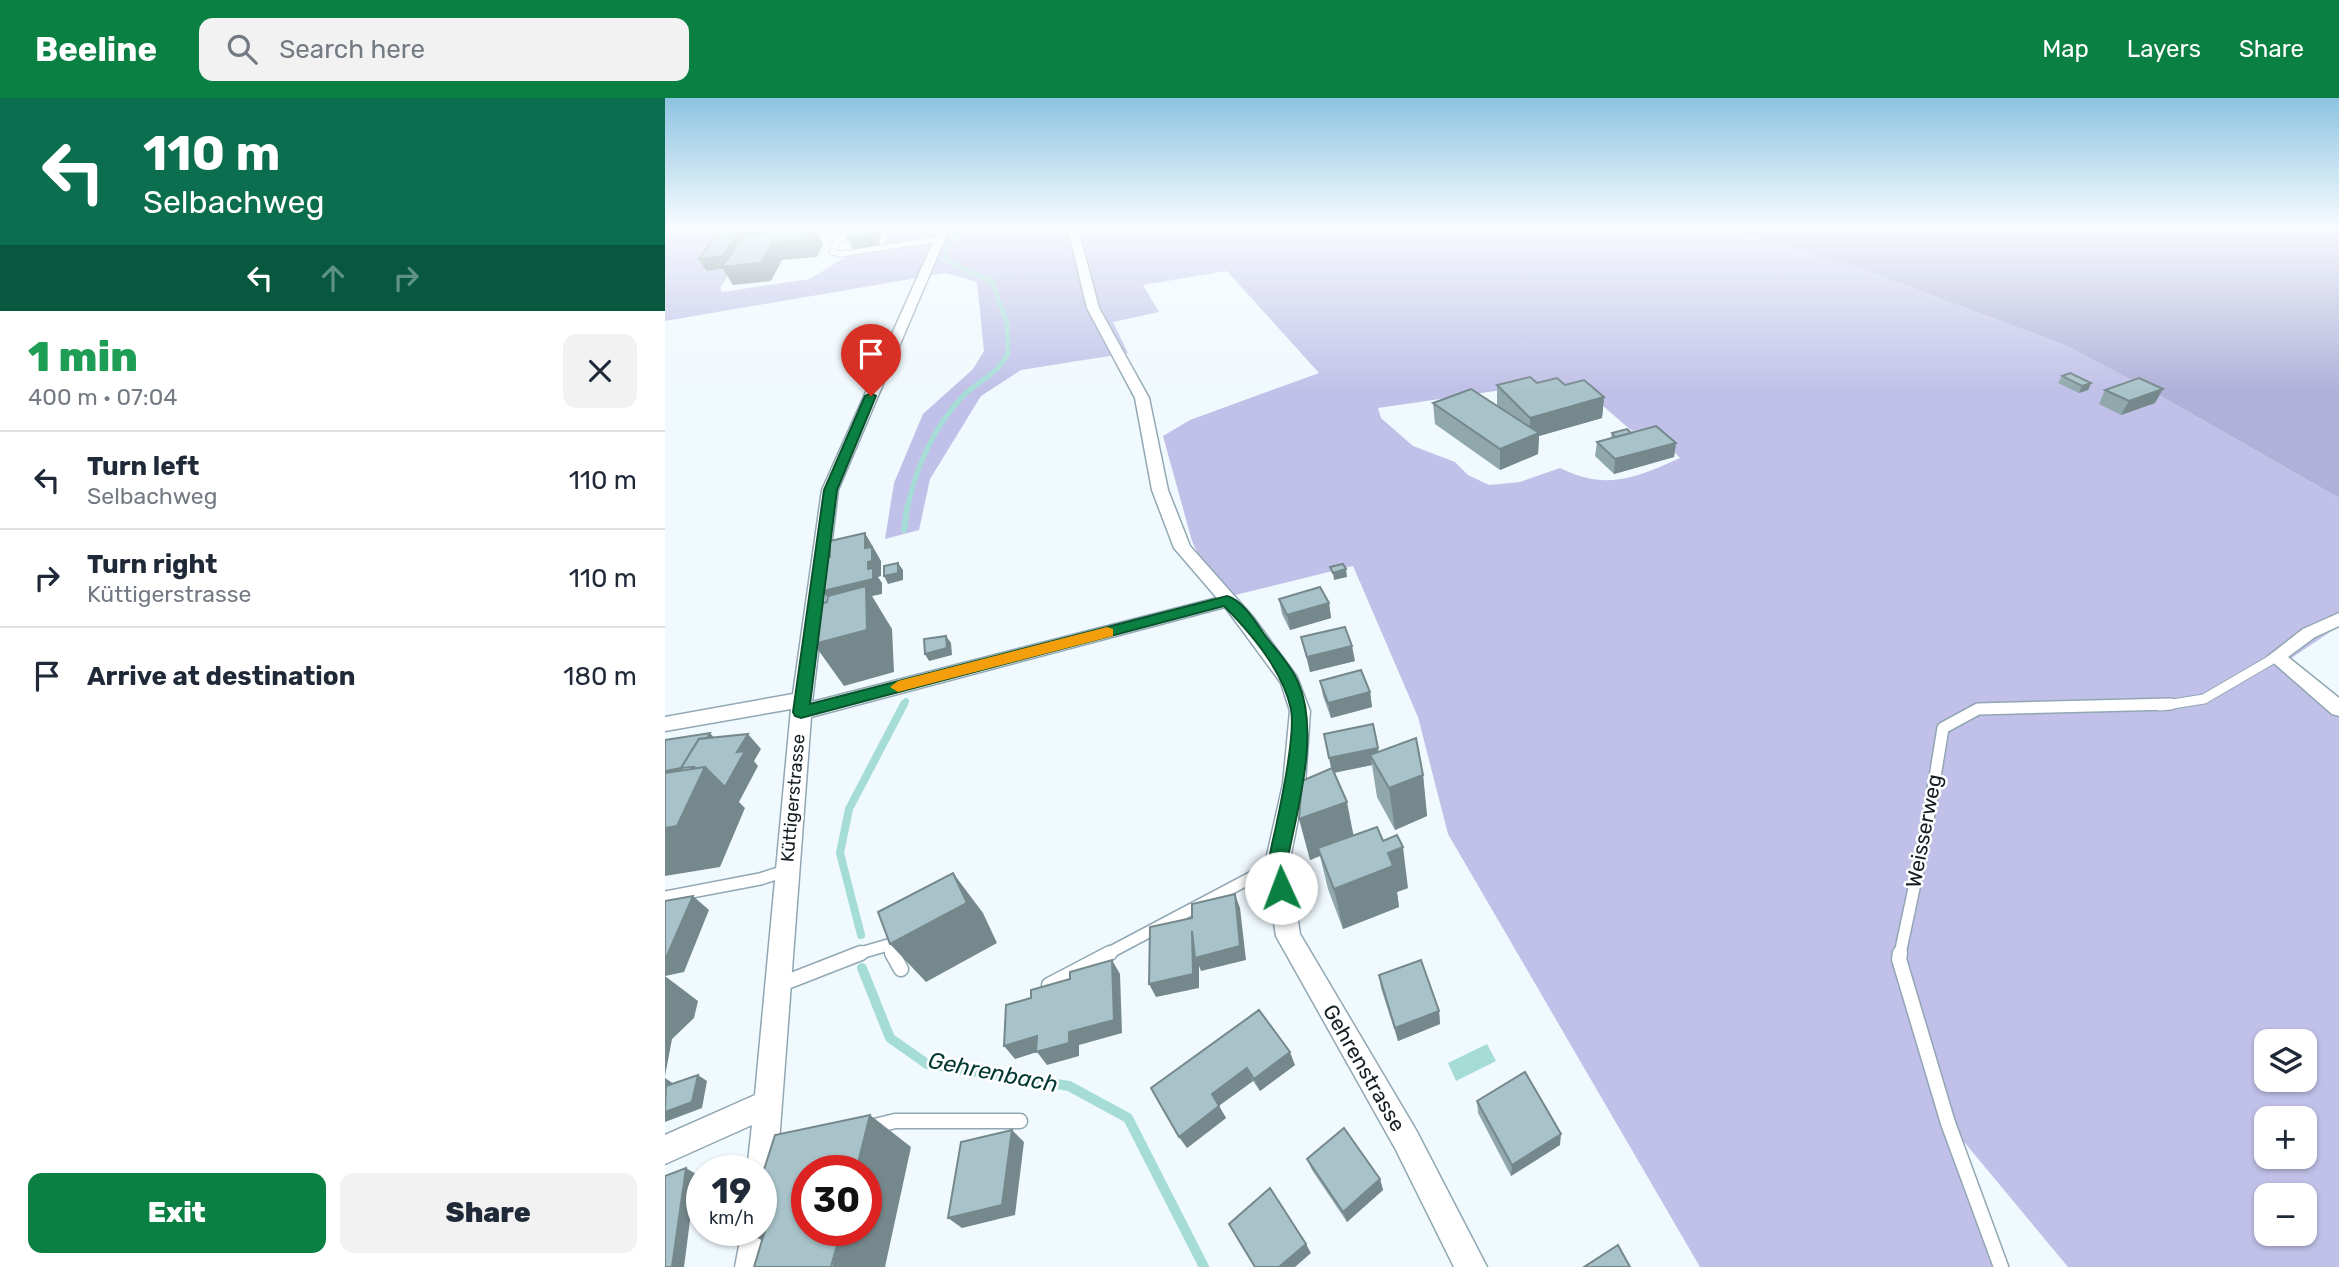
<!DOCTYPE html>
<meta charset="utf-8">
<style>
:root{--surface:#fff;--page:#f2f2f3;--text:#1f2937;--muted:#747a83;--line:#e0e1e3;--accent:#0b8043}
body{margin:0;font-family:Rubik,sans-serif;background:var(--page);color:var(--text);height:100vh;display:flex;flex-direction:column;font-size:26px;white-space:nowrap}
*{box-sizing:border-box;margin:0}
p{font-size:23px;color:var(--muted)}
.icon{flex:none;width:38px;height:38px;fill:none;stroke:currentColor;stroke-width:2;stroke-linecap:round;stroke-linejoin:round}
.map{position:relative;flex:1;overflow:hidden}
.side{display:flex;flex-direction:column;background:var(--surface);width:665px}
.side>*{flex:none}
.guide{background:#0b6e4f;color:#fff;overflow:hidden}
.controls{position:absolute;left:1589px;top:931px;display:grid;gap:14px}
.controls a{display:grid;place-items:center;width:63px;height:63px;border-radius:14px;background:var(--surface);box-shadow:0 2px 5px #0004;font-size:35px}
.speed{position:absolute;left:21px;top:1057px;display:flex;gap:14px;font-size:35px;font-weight:700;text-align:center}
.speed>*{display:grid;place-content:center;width:91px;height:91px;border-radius:50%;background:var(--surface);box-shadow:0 2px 5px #0004;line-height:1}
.speed small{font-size:18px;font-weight:400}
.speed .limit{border:10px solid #d22;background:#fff;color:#111}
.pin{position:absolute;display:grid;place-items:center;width:60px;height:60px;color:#fff;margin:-72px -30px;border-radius:50% 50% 50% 0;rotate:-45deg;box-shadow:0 0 7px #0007}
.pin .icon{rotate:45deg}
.me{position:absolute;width:77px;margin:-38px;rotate:358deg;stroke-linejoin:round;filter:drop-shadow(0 0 5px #0008)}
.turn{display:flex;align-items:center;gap:24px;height:147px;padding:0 28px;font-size:32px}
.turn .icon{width:91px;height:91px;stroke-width:2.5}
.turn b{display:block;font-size:49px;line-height:60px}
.lanes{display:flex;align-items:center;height:66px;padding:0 28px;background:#0003;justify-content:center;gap:35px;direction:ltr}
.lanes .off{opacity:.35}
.round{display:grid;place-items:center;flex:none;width:74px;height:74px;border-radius:14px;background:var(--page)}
.overview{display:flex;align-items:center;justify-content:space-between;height:119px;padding:0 28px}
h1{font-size:42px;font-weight:800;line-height:52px;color:#1e9e55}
.action{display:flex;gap:14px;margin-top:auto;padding:14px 28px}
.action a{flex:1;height:80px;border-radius:14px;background:var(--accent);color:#fff;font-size:28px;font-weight:800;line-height:80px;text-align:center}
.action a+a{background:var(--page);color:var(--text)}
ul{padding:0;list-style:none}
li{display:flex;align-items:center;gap:21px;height:98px;padding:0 28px;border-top:2px solid var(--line)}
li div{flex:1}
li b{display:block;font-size:26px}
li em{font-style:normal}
header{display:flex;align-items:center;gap:42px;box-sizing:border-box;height:98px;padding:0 35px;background:var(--accent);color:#fff}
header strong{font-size:33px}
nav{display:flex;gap:38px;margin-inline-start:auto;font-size:24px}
.search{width:490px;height:63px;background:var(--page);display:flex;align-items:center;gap:18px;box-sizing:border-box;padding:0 24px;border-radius:14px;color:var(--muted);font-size:26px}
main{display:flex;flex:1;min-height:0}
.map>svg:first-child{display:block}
</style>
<header>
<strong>Beeline</strong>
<div class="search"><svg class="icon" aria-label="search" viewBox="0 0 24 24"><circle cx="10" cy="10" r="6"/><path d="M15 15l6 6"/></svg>Search here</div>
<nav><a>Map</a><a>Layers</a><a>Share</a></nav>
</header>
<main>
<section class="side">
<div class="guide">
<div class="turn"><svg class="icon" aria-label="left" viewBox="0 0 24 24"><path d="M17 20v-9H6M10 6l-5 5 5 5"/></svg><div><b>110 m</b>Selbachweg</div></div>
<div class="lanes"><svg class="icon" aria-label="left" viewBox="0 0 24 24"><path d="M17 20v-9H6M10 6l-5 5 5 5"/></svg><svg class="icon off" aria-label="ahead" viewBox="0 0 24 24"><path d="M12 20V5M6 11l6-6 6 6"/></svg><svg class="icon off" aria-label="right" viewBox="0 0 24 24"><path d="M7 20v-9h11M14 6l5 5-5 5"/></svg></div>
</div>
<div class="overview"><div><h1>1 min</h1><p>400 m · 07:04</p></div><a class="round"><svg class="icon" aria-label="close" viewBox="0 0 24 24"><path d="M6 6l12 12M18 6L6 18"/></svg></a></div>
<ul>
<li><svg class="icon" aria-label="left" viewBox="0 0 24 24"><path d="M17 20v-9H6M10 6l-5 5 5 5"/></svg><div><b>Turn left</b><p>Selbachweg</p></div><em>110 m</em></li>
<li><svg class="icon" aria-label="right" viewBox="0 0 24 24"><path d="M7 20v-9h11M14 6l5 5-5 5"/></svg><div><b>Turn right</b><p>Küttigerstrasse</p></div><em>110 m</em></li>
<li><svg class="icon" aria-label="arrive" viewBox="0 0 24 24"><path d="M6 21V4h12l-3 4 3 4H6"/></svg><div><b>Arrive at destination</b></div><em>180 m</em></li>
</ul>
<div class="action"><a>Exit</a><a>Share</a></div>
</section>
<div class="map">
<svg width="1674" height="1169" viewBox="0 0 1674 1169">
<rect width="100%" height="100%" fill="#f0f9fe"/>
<path fill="#c0c0e8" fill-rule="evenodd" d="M52 131H138L62 139 38 173 67 171 55 190 57 194 145 181 182 158 263 146 265 142 218 149 225 134H208L212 131H402L404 137 417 135 416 131H1067L1199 172 1400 247 1485 292 1674 400V528L1625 561 1674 604V1169H1403L1285 1027 1336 1169H1035L783 736 753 619 688 468 554 501 527 443 498 338 525 322 654 275 562 173 478 187 494 214 448 224 463 255 356 272 316 298 265 381 254 432 220 441 229 385 258 316 308 271 319 253 312 184 281 175 0 223V136ZM837 292 923 295 967 333 987 329 1015 360C971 380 941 393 895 370L855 384 824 387 803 377 790 364 748 348 716 320 713 310ZM1601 943H1640V982H1601ZM1601 1020H1640V1059H1601ZM1601 1097H1640V1136H1601Z"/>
<path fill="#b0b0d9" d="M1067 131H1674V400L1485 292 1400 247 1199 172Z"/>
<path fill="#a5ddd6" d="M822 946 831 963 791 983 783 965Z"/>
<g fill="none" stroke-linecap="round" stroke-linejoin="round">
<path stroke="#a5ddd6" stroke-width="4.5" d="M299 131 283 148 280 162 327 184 342 225 343 255"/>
<path stroke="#a5ddd6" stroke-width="5" d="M242 411C251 370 268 330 297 299 312 283 336 275 343 254"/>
<g stroke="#a5ddd6" stroke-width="6">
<path d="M239 432 242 409"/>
<path d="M238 608 241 603"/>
</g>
<path stroke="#a5ddd6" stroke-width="8" d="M196 837 175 755 184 711 239 606"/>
<path stroke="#a5ddd6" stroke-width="10" d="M197 870 225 940 262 966 404 988 463 1020 539 1169"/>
<g stroke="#91a7b4" stroke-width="7">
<path id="lane-far3" d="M204 131 172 142 167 154 176 156 274 141"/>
</g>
<g stroke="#91a7b4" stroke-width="11">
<path id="lane-far2" d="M1495 608 1539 601 1611 559"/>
</g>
<g stroke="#91a7b4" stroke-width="14">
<g id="lane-far1">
<path d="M0 799 95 781 120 773"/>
<path d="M192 856 223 847 228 856"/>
<path d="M442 856 612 766"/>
<path d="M1235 856 1261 734 1278 630 1313 611 1506 606"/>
</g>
</g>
<g stroke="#91a7b4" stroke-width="17">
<g id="lane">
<path d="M227 855 236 871"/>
<path d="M1235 855 1234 861 1283 1025 1336 1169"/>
<path d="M114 887 196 855"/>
<path d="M384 887 445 855"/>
<path d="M206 1029 230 1023H355"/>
</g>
</g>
<g stroke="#91a7b4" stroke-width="3">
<g id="street">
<path d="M274 131H284L173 392 147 604 552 500 509 450 487 392 470 300 422 210 403 131H413L434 210 484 300 503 392 525 448 588 519 632 579 645 613 640 686 624 766 635 836 751 1032 822 1169H789L731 1052 611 838 600 766 618 686 625 613 616 585 560 509 146 619 111 1085 106 1095 96 1100V1073H82L87 1027 0 1066V1037L90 997 126 611 0 633V619L128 596 157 392Z"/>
<path d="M1674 515V528L1650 539 1623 559 1674 600V618L1667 616 1602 559 1638 531Z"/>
<path d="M96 1118 103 1121 107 1132 102 1169H70L77 1132H96Z"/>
</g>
</g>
<use href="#lane-far3" stroke="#fff" stroke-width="5"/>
<use href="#lane-far2" stroke="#fff" stroke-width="9"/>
<use href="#lane-far1" stroke="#fff" stroke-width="11"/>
<use href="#lane" stroke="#fff" stroke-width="14"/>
<use href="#street" fill="#fff" fill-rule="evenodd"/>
</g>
<g fill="#90a7ac">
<path d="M1397 278 1426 285 1423 292 1414 295 1393 285Z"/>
<path d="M872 285 900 287 939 299 937 320 874 338 873 356 835 372 770 326 768 305 834 309 832 307V287Z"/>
<path d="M1440 292 1490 305 1456 317 1434 306Z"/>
<path d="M947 335H966L1011 345 1009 359 949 376 930 358 932 344 946 340Z"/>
<path d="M614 501 664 505 666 520 625 532 617 516Z"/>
<path d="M636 539 690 563 645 574Z"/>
<path d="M655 583 705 594 707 609 666 620 658 598Z"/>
<path d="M714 654 758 677 762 718 730 732 712 699 707 667 669 675 689 738 718 743 743 790 732 794 734 809 678 831 663 791 655 758 645 762 666 670Z"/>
<path d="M714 877 774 913 775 926 733 943 716 890Z"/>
<path d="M594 912 630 967 595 993 588 983 554 1008 561 1020 522 1050Z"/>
<path d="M812 1003 895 1047 846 1078 813 1015Z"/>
<path d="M642 1061 715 1081 718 1092 682 1124 647 1072Z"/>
</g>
<g fill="#75888c">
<path d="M76 131H82L86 138 107 145 151 131 158 146 152 159 117 162 106 183 68 187 58 171 41 173 34 161Z"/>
<path d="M156 131H174L173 133 158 135Z"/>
<path d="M210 131H213L216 138 214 148 188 151 182 140Z"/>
<path d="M1426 285 1423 292 1414 295 1417 288Z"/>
<path d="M1498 291 1490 305 1456 317 1464 303Z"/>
<path d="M939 299 937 320 874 338 873 356 835 372V351L865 339V320Z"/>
<path d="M1011 345 1009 359 949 376 950 361Z"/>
<path d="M200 435 216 463V478L213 479 217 485V496L207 498 227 531 229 574 179 588 149 546 168 508 158 493 203 471 200 450Z"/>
<path d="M233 465 238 472V482L223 486 219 478Z"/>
<path d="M681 471 682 479 669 482 668 475Z"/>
<path d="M664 505 666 520 625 532 622 517Z"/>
<path d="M281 538 286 545 287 557 264 563 260 556Z"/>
<path d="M687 548 690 563 645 574 642 559Z"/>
<path d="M705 594 707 609 666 620 663 605Z"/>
<path d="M45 635 52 643 29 669 16 670 23 678 0 681V673Z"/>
<path d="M83 636 96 651 89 663 93 668 74 704 80 710 55 769 0 778V730L40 669 72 654Z"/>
<path d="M713 650 715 665 705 657 707 667 667 675 664 660Z"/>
<path d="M758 677 762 718 730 732 724 690Z"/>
<path d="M682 704 690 745 653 750 655 758 645 762 634 721Z"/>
<path d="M738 749 743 790 732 794 734 809 678 831 669 791 723 755Z"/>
<path d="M288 775 318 815 332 845 261 884 225 846Z"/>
<path d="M570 796 575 810 581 862 536 873 534 868V890L491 899 484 886 527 833Z"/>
<path d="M28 798 44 812 19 874 0 878V860Z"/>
<path d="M447 862 455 876 457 935 414 947V958L382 967 372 954 350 961 339 948 372 938 404 934Z"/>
<path d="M0 878 33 903 29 920 7 941 0 978Z"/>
<path d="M774 913 775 926 733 943 730 930Z"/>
<path d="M625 954 630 967 595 993 589 981Z"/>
<path d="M582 970 588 983 553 1008 547 996Z"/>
<path d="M33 977 42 983 37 1010 0 1024V1014Z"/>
<path d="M0 980 12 988 0 1009Z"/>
<path d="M554 1008 561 1020 522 1050 514 1039Z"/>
<path d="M205 1017 246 1049 220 1169H167L176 1132H201V1073H191Z"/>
<path d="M347 1032 359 1044 350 1117 297 1130 283 1120Z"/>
<path d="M896 1036 895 1047 846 1078 847 1067Z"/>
<path d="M21 1070 31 1076 19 1169H7Z"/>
<path d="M715 1081 718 1092 682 1124 678 1114Z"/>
<path d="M101 1129 133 1160 80 1134 96 1132V1130Z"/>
<path d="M641 1146 646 1155 630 1169H614Z"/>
</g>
<g fill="#a7c2c8" stroke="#75888c" stroke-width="2">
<path d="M55 131H76L58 158 34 161Z"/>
<path d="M125 131H148L143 141 107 145 96 165 57 169 80 136Z"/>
<path d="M185 131H210L208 137 182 140Z"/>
<path d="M1405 275 1426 285 1417 288 1397 278Z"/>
<path d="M865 279 872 285 892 280 900 287 919 282 939 299 865 320 832 287Z"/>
<path d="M1474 280 1498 291 1464 303 1440 292Z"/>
<path d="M806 291 874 335 835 351 768 305Z"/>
<path d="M991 328 1011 345 950 361 932 344Z"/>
<path d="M962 331 966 335 950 339 947 335Z"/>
<path d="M200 435V450L207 449V463L203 464V471L208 470V481L158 493 160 460 165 459V443Z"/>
<path d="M233 465V475L219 478V468Z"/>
<path d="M678 466 681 471 668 475 665 469Z"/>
<path d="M201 488 202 532 149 546 155 506 162 504 163 498Z"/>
<path d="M655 489 664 505 622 517 614 501Z"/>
<path d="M680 529 687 548 642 559 636 539Z"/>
<path d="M281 538 282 550 260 556 259 541Z"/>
<path d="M696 572 705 594 663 605 655 583Z"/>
<path d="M708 626 713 650 664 660 659 636Z"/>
<path d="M45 635 42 640 34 641 16 670 0 673V642Z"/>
<path d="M83 636 72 654 80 653 60 689 40 669 28 671 29 669 16 670 34 641Z"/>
<path d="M751 640 758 677 724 690 705 657Z"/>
<path d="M40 669 12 728 0 730V675Z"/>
<path d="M667 670 682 704 634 721 637 683Z"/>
<path d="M712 729 718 743 732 737 738 749 723 755 728 768 669 791 653 750Z"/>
<path d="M288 775 302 805 225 846 213 814Z"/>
<path d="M570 796 575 848 530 860 527 833 528 876 484 886 485 829 527 820V806Z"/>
<path d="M28 798 1 860H0V803Z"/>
<path d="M447 862 449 922 404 934V945L371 954 372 938 339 948 341 907 366 900V892L405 881V874Z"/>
<path d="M756 862 774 913 730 930 714 877Z"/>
<path d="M594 912 625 954 589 981 582 970 547 996 554 1008 514 1039 486 990Z"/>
<path d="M860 974 896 1036 847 1067 812 1003Z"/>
<path d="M33 977 27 1004 0 1014 1 988Z"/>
<path d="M205 1017 191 1073H142V1132H176L166 1169H89L101 1129 96 1130V1081L110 1037Z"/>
<path d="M679 1030 715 1081 678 1114 642 1061Z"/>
<path d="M347 1032 337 1107 283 1120 296 1044Z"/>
<path d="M21 1070 7 1169H0V1078Z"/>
<path d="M605 1090 641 1146 614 1169H590L564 1126Z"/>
<path d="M953 1147 965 1169H919Z"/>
</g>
<linearGradient id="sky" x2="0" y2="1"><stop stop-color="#8dc4e1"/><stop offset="0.44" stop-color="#f8fcff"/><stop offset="1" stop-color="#f8fcff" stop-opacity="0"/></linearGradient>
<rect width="1674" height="295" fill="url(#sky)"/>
<path fill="#0b8043" stroke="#07532c" stroke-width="2" d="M206 295 211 298 172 392 145 606 562 498C577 502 590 523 599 536 610 551 626 567 633 584 655 634 633 708 623 759 621 772 628 785 623 796L616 799 609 796C599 776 605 754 610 733 616 705 631 637 626 611 618 573 586 535 559 508L136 620 130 618 128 614 159 392 200 298Z"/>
<path fill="#f59e0b" d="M442 529 448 531V538L233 594 225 589 233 583Z"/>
<g text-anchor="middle" stroke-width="5" stroke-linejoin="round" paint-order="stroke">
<g font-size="18" fill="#151e23" stroke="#fff">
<text transform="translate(128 700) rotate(-85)" y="6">Küttigerstrasse</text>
</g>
<g font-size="21" fill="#151e23" stroke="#fff">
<text transform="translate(1259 733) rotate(-79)" y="7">Weisserweg</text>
<text transform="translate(699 970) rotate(60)" y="7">Gehrenstrasse</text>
</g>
<g font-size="23" font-style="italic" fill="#023833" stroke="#fff">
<text transform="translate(328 974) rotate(11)" y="8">Gehrenbach</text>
</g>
</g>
</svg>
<div class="controls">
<a><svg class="icon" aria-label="layers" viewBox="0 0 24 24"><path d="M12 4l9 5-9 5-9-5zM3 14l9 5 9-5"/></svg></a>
<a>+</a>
<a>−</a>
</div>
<div class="speed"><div>19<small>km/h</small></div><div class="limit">30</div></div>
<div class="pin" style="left:206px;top:298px;background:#d93025"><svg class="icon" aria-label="arrive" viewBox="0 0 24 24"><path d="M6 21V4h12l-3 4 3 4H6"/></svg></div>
<svg class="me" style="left:616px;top:790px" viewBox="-20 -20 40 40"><circle r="19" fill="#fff"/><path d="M0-13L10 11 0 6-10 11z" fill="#0b8043"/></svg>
</div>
</main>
